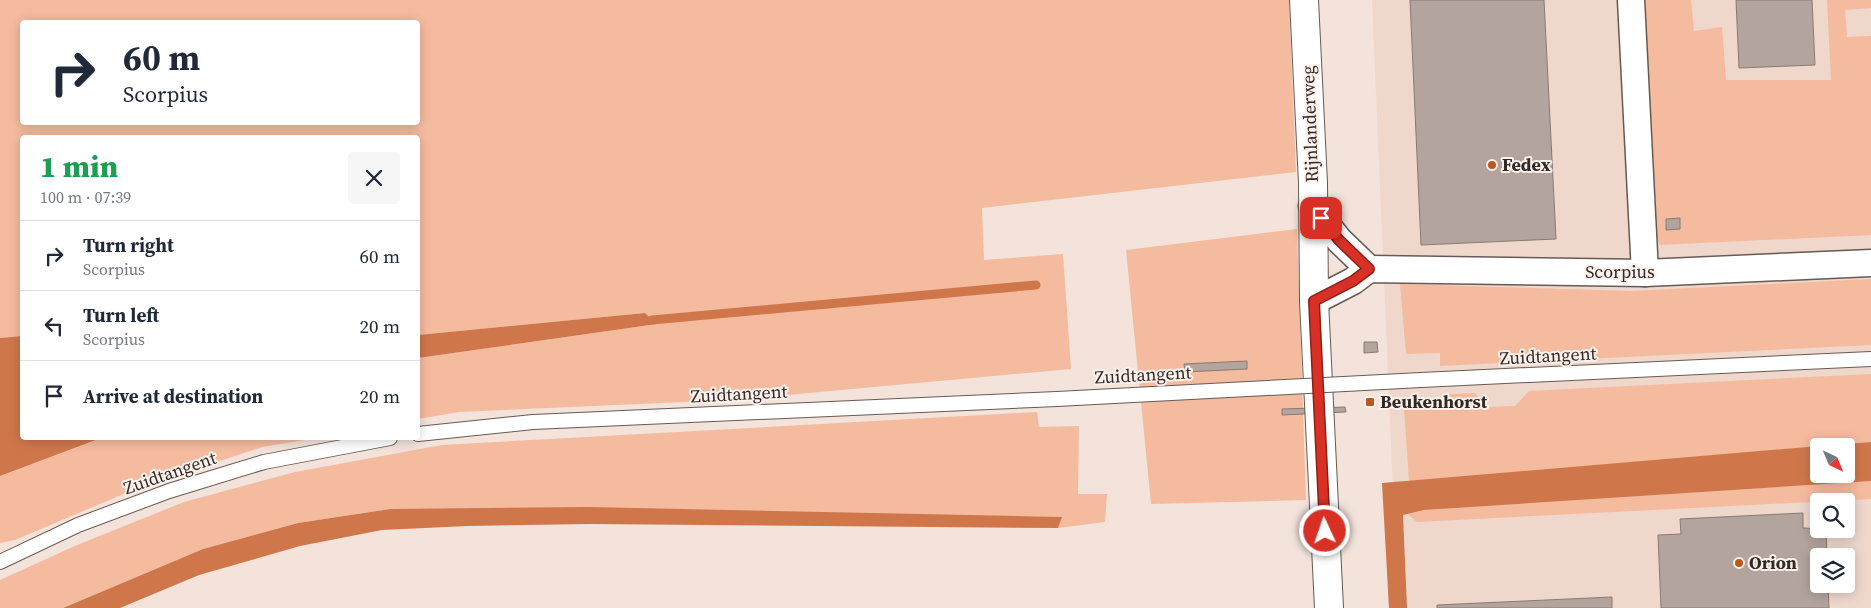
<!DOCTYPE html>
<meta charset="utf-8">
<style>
:root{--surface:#fff;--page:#f6f6f7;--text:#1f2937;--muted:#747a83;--line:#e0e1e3}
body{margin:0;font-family:"Source Serif 4",serif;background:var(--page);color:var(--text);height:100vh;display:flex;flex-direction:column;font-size:19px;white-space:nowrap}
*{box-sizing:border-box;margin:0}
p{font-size:16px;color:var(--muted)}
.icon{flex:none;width:28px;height:28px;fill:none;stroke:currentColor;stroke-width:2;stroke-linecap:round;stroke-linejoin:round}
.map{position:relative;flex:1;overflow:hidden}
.sheet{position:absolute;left:20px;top:135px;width:400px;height:305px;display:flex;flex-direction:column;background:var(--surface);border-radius:5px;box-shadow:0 2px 12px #0003}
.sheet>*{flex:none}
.banner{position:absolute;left:20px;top:20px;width:400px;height:105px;border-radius:5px;box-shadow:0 2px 12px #0003;background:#fff;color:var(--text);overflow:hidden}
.needle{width:32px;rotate:136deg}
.controls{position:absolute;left:1810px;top:438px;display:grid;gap:10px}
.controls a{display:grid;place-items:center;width:45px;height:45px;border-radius:5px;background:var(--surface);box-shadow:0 2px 12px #0003;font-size:25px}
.pin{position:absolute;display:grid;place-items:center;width:42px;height:42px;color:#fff;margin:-21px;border-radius:10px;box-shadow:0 2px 8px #0006}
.me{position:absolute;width:55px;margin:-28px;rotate:357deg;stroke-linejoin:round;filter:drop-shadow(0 0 4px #0008)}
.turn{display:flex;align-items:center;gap:18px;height:105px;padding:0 20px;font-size:22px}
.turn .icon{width:65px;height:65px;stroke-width:2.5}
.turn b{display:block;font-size:35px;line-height:42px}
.round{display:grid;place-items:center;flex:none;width:52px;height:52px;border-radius:5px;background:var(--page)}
.overview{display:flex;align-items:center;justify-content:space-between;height:85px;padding:0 20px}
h1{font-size:30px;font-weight:800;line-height:38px;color:#1e9e55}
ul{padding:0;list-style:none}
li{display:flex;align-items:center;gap:15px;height:70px;padding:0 20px;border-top:1px solid var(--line)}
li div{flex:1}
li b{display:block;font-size:19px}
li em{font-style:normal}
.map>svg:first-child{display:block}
</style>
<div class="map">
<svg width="1871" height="608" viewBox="0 0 1871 608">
<rect width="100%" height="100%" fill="#f3e3db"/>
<path fill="#efd7cc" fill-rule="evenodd" d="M1372 0H1871V608H1398ZM1819 446H1846V474H1819ZM1819 501H1846V529H1819ZM1819 556H1846V584H1819Z"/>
<g fill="#f5bb9f" fill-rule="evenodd">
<path d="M0 0H1289L1296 172 982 208 984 260 1063 254 1071 369 731 400 459 412 418 419V358L656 324 645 313 418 335V138H22V336L0 338ZM22 22H418V122H22Z"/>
<path d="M1643 0H1691L1694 31 1722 27 1726 80H1831L1827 0H1871V8L1845 10 1847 37 1871 36V235L1659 245 1658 239 1653 240Z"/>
<path d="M1297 229 1306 500 1151 504 1126 250Z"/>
<path d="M1871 279V345L1440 366V353L1406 354 1400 284 1632 291Z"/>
<path d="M1871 374V442L1409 481 1404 409 1450 407 1449 394 1475 393 1488 407 1515 406 1529 391Z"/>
<path d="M1037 412 1039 427 1079 426 1078 494H1107L1105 522 1058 528 1061 517 390 509 298 523 203 549 63 608H0V580L77 545 184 502 295 472 442 445Z"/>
<path d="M101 438H317L262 447 133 490 15 540 0 543V476Z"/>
<path d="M1871 481V499L1417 522 1408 514 1424 510Z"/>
</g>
<g fill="#cf774b">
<path d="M645 313 657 324 418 358V335Z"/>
<path d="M22 336V438H101L0 476V338Z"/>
<path d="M1871 442V481L1424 510 1403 515 1407 608H1389L1382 483 1819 446V474H1846V446H1819Z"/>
<path d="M588 507 1062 517 1058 528 590 524 467 526 382 530 300 546 199 575 120 608H63L203 549 298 523 390 509Z"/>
</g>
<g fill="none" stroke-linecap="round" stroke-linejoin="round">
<path stroke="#cf774b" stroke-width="9" d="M652 320 1036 285"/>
</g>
<g fill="#b3a49d" stroke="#887a73">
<path d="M1410 0H1544L1556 239 1421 245Z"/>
<path d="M1736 0H1812L1815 65 1739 68Z"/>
<path d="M1680 218V229L1666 230V219Z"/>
<path d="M1364 342H1377L1378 352 1364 353Z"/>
<path d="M1247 361V369L1185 372 1184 364Z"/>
<path d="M1345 407 1346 412 1282 415V409Z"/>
<path d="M1803 513V528L1826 529 1827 556H1819V584H1828L1829 608H1661L1658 535 1681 534 1680 519Z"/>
<path d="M1612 597V608H1437V605Z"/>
</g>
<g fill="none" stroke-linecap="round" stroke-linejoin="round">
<g stroke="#675a53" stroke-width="16">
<g id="service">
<path d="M1421 380 1871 359"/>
<path d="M418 434 533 422 1057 399"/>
<path d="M0 562 78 525 169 491 264 462 390 438"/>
</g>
</g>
<g stroke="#675a53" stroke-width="29">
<g id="minor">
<path d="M1631 0 1645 273"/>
<path d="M1312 206 1339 240 1369 269"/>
<path d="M1314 301 1353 281 1369 269 1645 273 1871 263"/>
</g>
</g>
<g stroke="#675a53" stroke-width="30">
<path id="tertiary" d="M1304 0 1313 183 1314 301 1329 608"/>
</g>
<use href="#service" stroke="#fff" stroke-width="14"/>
<use href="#minor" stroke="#fff" stroke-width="26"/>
<use href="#tertiary" stroke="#fff" stroke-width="28"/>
<g stroke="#675a53" stroke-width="16" stroke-linecap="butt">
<path id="service-bridge" d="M1057 399 1421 380"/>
</g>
<use href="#service-bridge" stroke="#fff" stroke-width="14"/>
</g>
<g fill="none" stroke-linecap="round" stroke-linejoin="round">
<g stroke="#8d1f18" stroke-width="12">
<path id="route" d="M1321 218 1339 240 1369 269 1353 281 1314 301 1325 531"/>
</g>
<use href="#route" stroke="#d93025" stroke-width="9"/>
</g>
<g fill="#ba571e" stroke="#fef1eb" stroke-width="2">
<circle cx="1492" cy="165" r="5"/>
<rect x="1365" y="397" width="10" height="10" rx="2.5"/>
<circle cx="1739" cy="563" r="5"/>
</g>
<g text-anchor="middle" stroke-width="4" stroke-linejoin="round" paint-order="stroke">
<g font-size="18" fill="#302a27" stroke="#fef1eb">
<text transform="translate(1310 124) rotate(-92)" y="6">Rijnlanderweg</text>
<text x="1620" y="278">Scorpius</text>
<text transform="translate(1548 356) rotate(-3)" y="6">Zuidtangent</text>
<text transform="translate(1143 375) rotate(-3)" y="6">Zuidtangent</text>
<text transform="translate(739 394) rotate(-3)" y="6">Zuidtangent</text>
<text transform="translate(170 473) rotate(-19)" y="6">Zuidtangent</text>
</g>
<g font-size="18" font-weight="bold" fill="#302a27" stroke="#fef1eb" text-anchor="start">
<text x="1502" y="171">Fedex</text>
<text x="1380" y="408">Beukenhorst</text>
<text x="1749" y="569">Orion</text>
</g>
</g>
</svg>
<div class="controls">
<a><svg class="needle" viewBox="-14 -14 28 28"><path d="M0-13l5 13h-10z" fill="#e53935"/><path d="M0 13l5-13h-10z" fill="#747a83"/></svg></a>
<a><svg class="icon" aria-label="search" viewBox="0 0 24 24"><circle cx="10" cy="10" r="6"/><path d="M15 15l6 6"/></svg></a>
<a><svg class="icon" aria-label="layers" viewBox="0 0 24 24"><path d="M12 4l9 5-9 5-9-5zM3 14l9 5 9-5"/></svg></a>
</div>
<div class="pin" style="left:1321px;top:218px;background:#d93025"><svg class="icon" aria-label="arrive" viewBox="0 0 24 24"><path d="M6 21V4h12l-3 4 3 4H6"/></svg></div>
<svg class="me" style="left:1325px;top:531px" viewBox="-20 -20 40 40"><circle r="17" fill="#d93025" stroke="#fff" stroke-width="3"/><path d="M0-11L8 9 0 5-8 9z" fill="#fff"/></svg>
<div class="banner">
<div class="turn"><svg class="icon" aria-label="right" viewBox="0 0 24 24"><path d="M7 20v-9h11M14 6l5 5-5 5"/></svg><div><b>60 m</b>Scorpius</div></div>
</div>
<section class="sheet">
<div class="overview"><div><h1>1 min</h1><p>100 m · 07:39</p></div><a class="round"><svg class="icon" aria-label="close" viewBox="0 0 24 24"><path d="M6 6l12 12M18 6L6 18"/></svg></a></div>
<ul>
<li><svg class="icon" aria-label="right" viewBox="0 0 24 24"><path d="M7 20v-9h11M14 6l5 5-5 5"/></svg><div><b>Turn right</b><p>Scorpius</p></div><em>60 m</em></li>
<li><svg class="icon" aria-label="left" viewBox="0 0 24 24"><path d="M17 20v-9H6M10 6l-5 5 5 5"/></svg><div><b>Turn left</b><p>Scorpius</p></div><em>20 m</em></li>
<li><svg class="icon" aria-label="arrive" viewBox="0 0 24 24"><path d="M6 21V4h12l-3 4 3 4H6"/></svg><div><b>Arrive at destination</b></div><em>20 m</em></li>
</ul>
</section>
</div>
